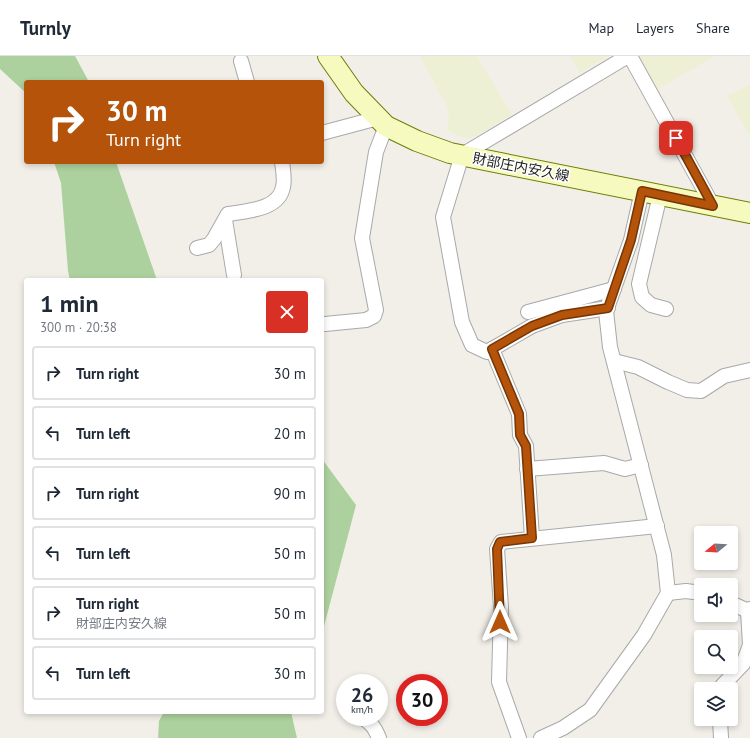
<!DOCTYPE html>
<meta charset="utf-8">
<style>
:root{--surface:#fff;--page:#f2f2f3;--text:#1f2937;--muted:#747a83;--line:#e0e1e3}
body{margin:0;font-family:"PT Sans","Noto Sans JP",sans-serif;background:var(--page);color:var(--text);height:100vh;display:flex;flex-direction:column;font-size:15px;white-space:nowrap}
*{box-sizing:border-box;margin:0}
p{font-size:13px;color:var(--muted)}
.icon{flex:none;width:22px;height:22px;fill:none;stroke:currentColor;stroke-width:2;stroke-linecap:round;stroke-linejoin:round}
.map{position:relative;flex:1;overflow:hidden}
.side{position:absolute;left:24px;top:222px;width:300px;height:436px;display:flex;flex-direction:column;background:var(--surface);border-radius:4px;box-shadow:0 2px 6px #0003}
.side>*{flex:none}
.top-card{position:absolute;left:24px;top:24px;width:300px;height:84px;border-radius:4px;box-shadow:0 2px 6px #0003;background:#b45309;color:#fff;overflow:hidden}
.needle{width:26px;rotate:252deg}
.tools{position:absolute;left:694px;top:470px;display:grid;gap:8px}
.tools a{display:grid;place-items:center;width:44px;height:44px;border-radius:4px;background:var(--surface);box-shadow:0 2px 6px #0003;font-size:20px}
.speed{position:absolute;left:336px;top:618px;display:flex;gap:8px;font-size:20px;font-weight:700;text-align:center}
.speed>*{display:grid;place-content:center;width:52px;height:52px;border-radius:50%;background:var(--surface);box-shadow:0 2px 6px #0003;line-height:1}
.speed small{font-size:10px;font-weight:400}
.speed .limit{border:6px solid #d22;background:#fff;color:#111}
.pin{position:absolute;display:grid;place-items:center;width:34px;height:34px;color:#fff;margin:-17px;border-radius:8px;box-shadow:0 2px 6px #0006}
.me{position:absolute;width:44px;margin:-22px;rotate:0deg;stroke-linejoin:round;filter:drop-shadow(0 0 3px #0008)}
.turn{display:flex;align-items:center;gap:14px;height:84px;padding:0 16px;font-size:18px}
.turn .icon{width:52px;height:52px;stroke-width:2.5}
.turn b{display:block;font-size:28px;line-height:34px}
.round{display:grid;place-items:center;flex:none;width:42px;height:42px;border-radius:4px;background:var(--page)}
.overview{display:flex;align-items:center;justify-content:space-between;height:68px;padding:0 16px}
h1{font-size:24px;font-weight:600;line-height:30px}
ul{padding:0;list-style:none}
li{display:flex;align-items:center;gap:12px;height:54px;margin:0 8px 6px;padding:0 8px;border:2px solid var(--line);border-radius:4px}
li div{flex:1}
li b{display:block;font-size:15px}
li em{font-style:normal}
header{display:flex;align-items:center;gap:24px;box-sizing:border-box;height:56px;padding:0 20px;background:var(--surface);border-bottom:1px solid var(--line)}
header strong{font-size:19px}
nav{display:flex;gap:22px;margin-inline-start:auto;font-size:14px}
.map>svg:first-child{display:block}
</style>
<header>
<strong>Turnly</strong>
<nav><a>Map</a><a>Layers</a><a>Share</a></nav>
</header>
<div class="map">
<svg width="750" height="682" viewBox="0 0 750 682">
<rect width="100%" height="100%" fill="#f2efe9"/>
<g fill="#eef0d5">
<path d="M420 0H477L512 58 477 80 465 82 447 75 449 55Z"/>
<path d="M570 0H608L580 17Z"/>
<path d="M636 0H715L656 34Z"/>
<path d="M750 28V80L727 40Z"/>
</g>
<g fill="#add19e">
<path d="M0 0H75L89 26H26V37L0 13Z"/>
<path d="M54 106H116L157 224H70L68 215 61 127Z"/>
<path d="M322 403 356 449 322 578Z"/>
<path d="M164 656H291L297 682H158L159 665Z"/>
</g>
<g fill="none" stroke-linecap="round" stroke-linejoin="round">
<g stroke="#a9a9a9" stroke-width="16">
<g id="street">
<path d="M630 0 713 150"/>
<path d="M241 5 247 26"/>
<path d="M322 77 378 62"/>
<path d="M660 139 639 228 642 241 651 249 666 253"/>
<path d="M225 164 234 219"/>
<path d="M197 192 209 189 214 183 228 158C246 155 279 154 283 131 285 123 283 114 282 106"/>
<path d="M608 252 562 259 532 270 487 296 472 289 462 266 443 161 462 99 628 0"/>
<path d="M528 256 614 233"/>
<path d="M325 268 366 264 374 260 376 254 362 182 376 96 386 70"/>
<path d="M492 293 519 358 520 379 526 390 532 482"/>
<path d="M614 305 638 311 668 326 687 334 701 335 724 320 750 314"/>
<path d="M527 413 604 407 625 413 641 409"/>
<path d="M668 537 686 535 701 537"/>
<path d="M731 547 748 555 750 553"/>
<path d="M719 633 743 608 750 589 748 555"/>
<path d="M361 661C371 666 375 672 379 682"/>
<path d="M720 663 721 682"/>
<path d="M519 682 499 626 501 551 497 493 501 486 657 470"/>
<path d="M541 682 563 672 590 654 644 579 668 537 664 499 610 291 606 255 631 184 642 135"/>
</g>
</g>
<g stroke="#707d05" stroke-width="22">
<path id="secondary" d="M328 0 354 37 386 70 417 85 450 97 750 157"/>
</g>
<use href="#street" stroke="#fff" stroke-width="14"/>
<use href="#secondary" stroke="#f7fabf" stroke-width="20"/>
</g>
<g fill="none" stroke-linecap="round" stroke-linejoin="round">
<g stroke="#753606" stroke-width="10">
<path id="route" d="M500 566 497 493 500 486 532 482 526 390 520 379 519 358 492 293 532 270 562 259 608 252 631 184 642 135 713 150 676 82"/>
</g>
<use href="#route" stroke="#b45309" stroke-width="7"/>
</g>
<g text-anchor="middle" stroke-width="3" stroke-linejoin="round" paint-order="stroke">
<g font-size="14" fill="#222" stroke="#fff">
<text transform="translate(521 111) rotate(11)" y="5">財部庄内安久線</text>
</g>
</g>
</svg>
<div class="tools">
<a><svg class="needle" viewBox="-14 -14 28 28"><path d="M0-13l5 13h-10z" fill="#e53935"/><path d="M0 13l5-13h-10z" fill="#747a83"/></svg></a>
<a><svg class="icon" aria-label="sound" viewBox="0 0 24 24"><path d="M4 9h4l5-4v14l-5-4H4zM17 9q2 3 0 6"/></svg></a>
<a><svg class="icon" aria-label="search" viewBox="0 0 24 24"><circle cx="10" cy="10" r="6"/><path d="M15 15l6 6"/></svg></a>
<a><svg class="icon" aria-label="layers" viewBox="0 0 24 24"><path d="M12 4l9 5-9 5-9-5zM3 14l9 5 9-5"/></svg></a>
</div>
<div class="speed"><div>26<small>km/h</small></div><div class="limit">30</div></div>
<div class="pin" style="left:676px;top:82px;background:#d93025"><svg class="icon" aria-label="arrive" viewBox="0 0 24 24"><path d="M6 21V4h12l-3 4 3 4H6"/></svg></div>
<svg class="me" style="left:500px;top:566px" viewBox="-20 -20 40 40"><path d="M0-17L14 15 0 8-14 15z" fill="#b45309" stroke="#fff" stroke-width="4"/></svg>
<div class="top-card">
<div class="turn"><svg class="icon" aria-label="right" viewBox="0 0 24 24"><path d="M7 20v-9h11M14 6l5 5-5 5"/></svg><div><b>30 m</b>Turn right</div></div>
</div>
<section class="side">
<div class="overview"><div><h1>1 min</h1><p>300 m · 20:38</p></div><a class="round" style="background:#d93025;color:#fff"><svg class="icon" aria-label="close" viewBox="0 0 24 24"><path d="M6 6l12 12M18 6L6 18"/></svg></a></div>
<ul>
<li><svg class="icon" aria-label="right" viewBox="0 0 24 24"><path d="M7 20v-9h11M14 6l5 5-5 5"/></svg><div><b>Turn right</b></div><em>30 m</em></li>
<li><svg class="icon" aria-label="left" viewBox="0 0 24 24"><path d="M17 20v-9H6M10 6l-5 5 5 5"/></svg><div><b>Turn left</b></div><em>20 m</em></li>
<li><svg class="icon" aria-label="right" viewBox="0 0 24 24"><path d="M7 20v-9h11M14 6l5 5-5 5"/></svg><div><b>Turn right</b></div><em>90 m</em></li>
<li><svg class="icon" aria-label="left" viewBox="0 0 24 24"><path d="M17 20v-9H6M10 6l-5 5 5 5"/></svg><div><b>Turn left</b></div><em>50 m</em></li>
<li><svg class="icon" aria-label="right" viewBox="0 0 24 24"><path d="M7 20v-9h11M14 6l5 5-5 5"/></svg><div><b>Turn right</b><p>財部庄内安久線</p></div><em>50 m</em></li>
<li><svg class="icon" aria-label="left" viewBox="0 0 24 24"><path d="M17 20v-9H6M10 6l-5 5 5 5"/></svg><div><b>Turn left</b></div><em>30 m</em></li>
</ul>
</section>
</div>
